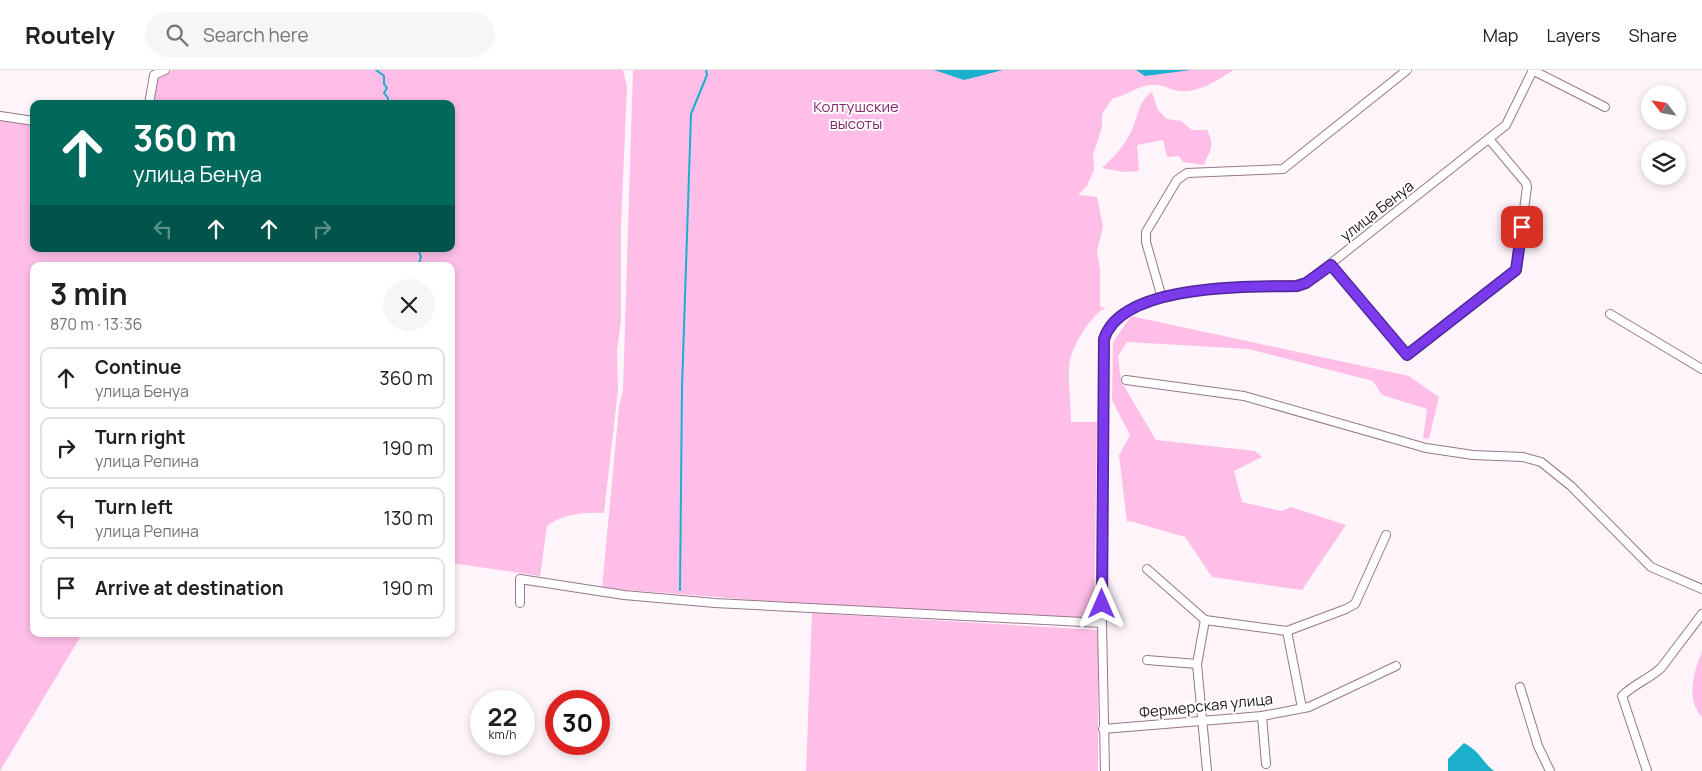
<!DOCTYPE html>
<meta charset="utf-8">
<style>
:root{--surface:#fff;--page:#f6f6f6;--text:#202124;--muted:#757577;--line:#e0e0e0}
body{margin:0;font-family:Manrope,sans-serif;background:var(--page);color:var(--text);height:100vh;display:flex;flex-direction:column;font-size:19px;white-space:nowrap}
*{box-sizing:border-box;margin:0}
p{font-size:16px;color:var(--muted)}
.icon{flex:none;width:28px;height:28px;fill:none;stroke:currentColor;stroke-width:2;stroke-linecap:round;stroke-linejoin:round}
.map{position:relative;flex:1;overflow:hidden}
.drawer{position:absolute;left:30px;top:192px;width:425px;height:375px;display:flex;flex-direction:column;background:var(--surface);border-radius:10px;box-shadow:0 2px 8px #0003}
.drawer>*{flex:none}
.top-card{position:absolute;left:30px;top:30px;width:425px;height:152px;border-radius:10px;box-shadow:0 2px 8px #0003;background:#00695c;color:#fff;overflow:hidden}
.needle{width:32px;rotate:301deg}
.buttons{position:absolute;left:1641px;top:15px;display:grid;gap:10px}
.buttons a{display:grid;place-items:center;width:45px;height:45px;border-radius:50%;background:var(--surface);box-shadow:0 2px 8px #0003;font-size:25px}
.speed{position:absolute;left:470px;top:620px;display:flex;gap:10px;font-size:25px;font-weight:700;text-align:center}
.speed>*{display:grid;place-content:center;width:65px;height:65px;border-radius:50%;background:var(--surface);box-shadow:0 2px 8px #0003;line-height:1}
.speed small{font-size:12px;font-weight:400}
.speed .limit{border:8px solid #d22;background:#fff;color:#111}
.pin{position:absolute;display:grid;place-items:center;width:42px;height:42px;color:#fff;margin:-21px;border-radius:10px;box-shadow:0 2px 8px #0006}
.me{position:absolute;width:55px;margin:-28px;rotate:0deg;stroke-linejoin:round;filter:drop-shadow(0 0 4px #0008)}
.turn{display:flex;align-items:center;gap:18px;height:105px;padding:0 20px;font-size:22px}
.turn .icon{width:65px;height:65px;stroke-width:2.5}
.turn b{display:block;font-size:35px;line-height:42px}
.lanes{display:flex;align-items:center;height:48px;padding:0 20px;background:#0003;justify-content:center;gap:25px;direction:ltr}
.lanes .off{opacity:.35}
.round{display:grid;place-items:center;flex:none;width:52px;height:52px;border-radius:26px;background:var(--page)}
.overview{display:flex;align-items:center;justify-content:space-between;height:85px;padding:0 20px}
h1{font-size:30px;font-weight:700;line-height:38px}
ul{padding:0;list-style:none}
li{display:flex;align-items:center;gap:15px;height:62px;margin:0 10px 8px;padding:0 10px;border:2px solid var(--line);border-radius:10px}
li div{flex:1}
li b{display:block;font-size:19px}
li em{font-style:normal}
header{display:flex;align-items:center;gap:30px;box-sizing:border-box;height:70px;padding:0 25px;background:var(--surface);border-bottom:1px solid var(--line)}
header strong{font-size:24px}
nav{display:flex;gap:28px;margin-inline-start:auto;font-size:18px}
.search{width:350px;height:45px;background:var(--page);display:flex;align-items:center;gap:12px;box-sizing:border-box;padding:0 18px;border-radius:28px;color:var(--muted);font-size:19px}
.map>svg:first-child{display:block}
</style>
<header>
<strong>Routely</strong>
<div class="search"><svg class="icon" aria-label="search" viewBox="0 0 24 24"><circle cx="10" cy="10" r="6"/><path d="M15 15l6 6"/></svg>Search here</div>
<nav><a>Map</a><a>Layers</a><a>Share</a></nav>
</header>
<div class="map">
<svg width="1702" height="701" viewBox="0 0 1702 701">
<rect width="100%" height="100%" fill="#fdf5fa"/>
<g fill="#febee8">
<path d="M173 0H623L627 17 621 155V250L617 281 618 320 604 443C585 442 562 444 547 456L540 506 451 493V196H34V564H82L0 701V47L34 52V179H451V34H152L157 8Z"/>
<path d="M633 0H1234C1219 9 1200 23 1180 21 1170 20 1161 13 1150 15 1137 16 1127 26 1113 28L1102 44V57L1093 85 1094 100 1087 116 1078 125 1097 127 1103 157 1097 181 1100 200V237L1106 238C1092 243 1073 275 1070 290 1067 307 1071 334 1071 352H1097L1094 548 820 535 602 518 619 337 623 320Z"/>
<path d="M1152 22 1158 40 1167 49 1181 51 1192 60H1207C1216 78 1210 79 1204 95L1183 92 1179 86 1167 87 1163 70 1137 75 1139 101 1124 102 1102 98C1114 87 1125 75 1132 60 1138 47 1138 31 1152 22Z"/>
<path d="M1131 246 1409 306 1439 327 1429 369 1423 368 1427 339 1382 325 1373 311 1249 279 1127 272 1118 286 1121 311 1156 370 1255 381 1262 387 1234 401 1242 432 1281 441 1291 437 1346 455 1302 520 1212 507 1185 467 1130 451 1127 452 1119 385 1130 365 1112 330 1113 272Z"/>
<path d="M812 543 1098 560V701H806Z"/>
<path d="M1702 581V647C1685 629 1694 602 1702 581Z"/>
</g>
<g fill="#1bafce">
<path d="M934 0H1003L964 10Z"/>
<path d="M1136 0H1191L1145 6Z"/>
<path d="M1464 673C1481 682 1481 691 1494 701H1448V689Z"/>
</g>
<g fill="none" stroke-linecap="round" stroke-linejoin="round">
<g stroke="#1bafce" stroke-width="2">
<path d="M376 0 384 6V14L387 18 384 23 388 28V34"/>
<path d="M418 196 421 187 418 179"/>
<path d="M680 520 682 318 691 44 707 5 706 0"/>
</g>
<g stroke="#98778c" stroke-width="10">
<g id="minor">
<path d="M1532 0 1605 37"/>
<path d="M149 34 154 5 165 0"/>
<path d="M0 46 34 51"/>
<path d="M1331 195 1407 285 1516 200 1527 117 1526 113 1489 69"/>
<path d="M1162 228 1146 172V162L1177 110 1187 103 1283 99 1407 0"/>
<path d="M1610 244 1702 299"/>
<path d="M1126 310 1244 326 1426 378 1473 385 1523 387 1541 392 1571 416 1651 497 1702 519"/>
<path d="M1147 499 1205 550"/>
<path d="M520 533V509L624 525 715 533 1102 553"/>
<path d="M1205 550 1287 561 1346 539 1355 534 1386 465"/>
<path d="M1205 550 1197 594 1207 701"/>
<path d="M1287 561 1302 638"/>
<path d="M1147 590 1197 594"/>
<path d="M1520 617 1538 676 1550 701"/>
<path d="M1262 646 1266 694"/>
<path d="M1103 659 1262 646 1309 637 1396 596"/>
<path d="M1105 701 1102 553 1104 269C1122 213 1249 217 1297 215L1306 213 1506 55 1533 0"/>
<path d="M1647 701 1622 626C1634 614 1649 609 1661 598L1702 544"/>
</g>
</g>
<use href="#minor" stroke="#fff" stroke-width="8"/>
</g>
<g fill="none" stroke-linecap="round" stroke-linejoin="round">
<g stroke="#51269a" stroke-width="12">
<path id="route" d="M1102 534 1104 269C1122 213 1249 217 1297 216L1306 213 1331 195 1407 285 1516 200 1522 157"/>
</g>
<use href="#route" stroke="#7c3aed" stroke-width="9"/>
</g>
<g text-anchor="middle" stroke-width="4" stroke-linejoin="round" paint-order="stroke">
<g font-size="15" fill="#85276d" stroke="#fff">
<text x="856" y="42">Колтушские<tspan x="856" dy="17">высоты</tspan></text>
</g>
<g font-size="15" fill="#21151d" stroke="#fff">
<text transform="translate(1377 141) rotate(-38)" y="5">улица Бенуа</text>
<text transform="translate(1206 636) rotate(-6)" y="5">Фермерская улица</text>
</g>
</g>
</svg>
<div class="buttons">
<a><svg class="needle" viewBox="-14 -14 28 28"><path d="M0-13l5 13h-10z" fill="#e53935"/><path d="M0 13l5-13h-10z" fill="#757577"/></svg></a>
<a><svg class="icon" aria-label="layers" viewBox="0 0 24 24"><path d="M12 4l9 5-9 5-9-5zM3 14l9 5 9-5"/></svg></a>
</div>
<div class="speed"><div>22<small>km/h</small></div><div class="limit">30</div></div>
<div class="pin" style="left:1522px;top:157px;background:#d93025"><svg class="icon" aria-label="arrive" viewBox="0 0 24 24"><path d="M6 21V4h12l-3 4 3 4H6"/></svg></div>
<svg class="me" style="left:1102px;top:534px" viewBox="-20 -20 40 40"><path d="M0-17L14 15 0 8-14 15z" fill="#7c3aed" stroke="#fff" stroke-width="4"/></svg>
<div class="top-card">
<div class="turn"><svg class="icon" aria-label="ahead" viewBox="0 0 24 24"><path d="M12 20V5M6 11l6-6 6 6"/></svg><div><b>360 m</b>улица Бенуа</div></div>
<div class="lanes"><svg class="icon off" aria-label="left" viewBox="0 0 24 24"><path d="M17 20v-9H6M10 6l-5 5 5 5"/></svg><svg class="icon" aria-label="ahead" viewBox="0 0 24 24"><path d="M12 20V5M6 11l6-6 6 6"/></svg><svg class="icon" aria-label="ahead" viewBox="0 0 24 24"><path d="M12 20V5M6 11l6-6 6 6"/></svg><svg class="icon off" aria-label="right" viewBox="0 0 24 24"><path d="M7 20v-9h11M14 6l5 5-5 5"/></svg></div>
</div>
<section class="drawer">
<div class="overview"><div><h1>3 min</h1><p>870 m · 13:36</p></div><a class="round"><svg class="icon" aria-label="close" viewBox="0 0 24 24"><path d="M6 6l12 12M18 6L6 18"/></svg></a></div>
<ul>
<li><svg class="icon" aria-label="ahead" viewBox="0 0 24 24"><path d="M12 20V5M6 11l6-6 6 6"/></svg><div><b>Continue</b><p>улица Бенуа</p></div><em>360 m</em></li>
<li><svg class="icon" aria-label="right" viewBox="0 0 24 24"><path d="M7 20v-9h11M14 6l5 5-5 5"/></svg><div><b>Turn right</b><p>улица Репина</p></div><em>190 m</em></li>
<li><svg class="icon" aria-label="left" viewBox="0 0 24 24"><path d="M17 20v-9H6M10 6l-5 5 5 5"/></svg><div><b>Turn left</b><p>улица Репина</p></div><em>130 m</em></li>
<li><svg class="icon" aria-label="arrive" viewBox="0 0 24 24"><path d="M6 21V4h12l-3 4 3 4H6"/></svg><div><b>Arrive at destination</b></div><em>190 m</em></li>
</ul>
</section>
</div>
